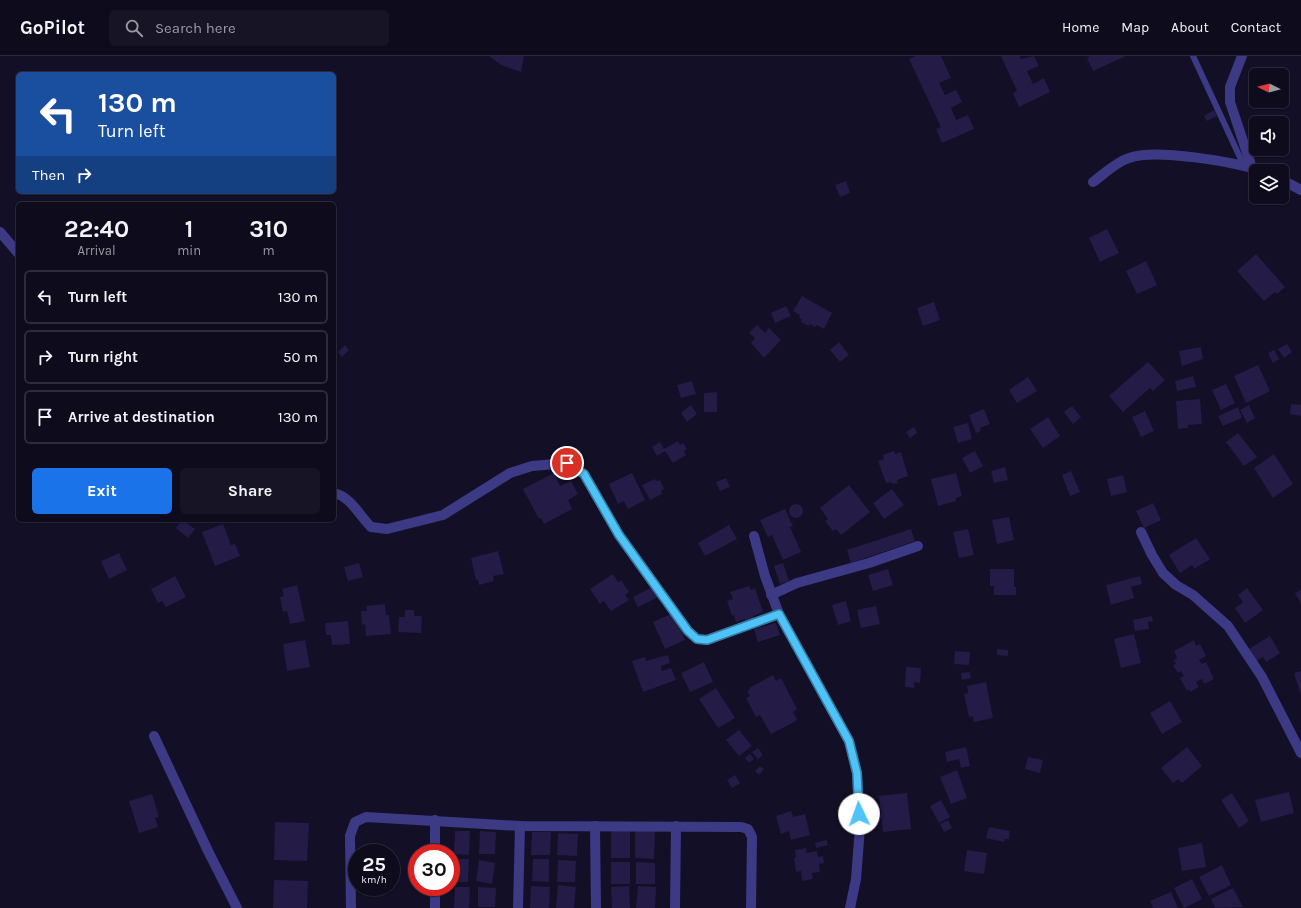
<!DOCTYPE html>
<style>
:root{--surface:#0e0b1c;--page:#171425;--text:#f1f3f6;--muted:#9b9ba3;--line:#2e2b3b;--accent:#1a73e8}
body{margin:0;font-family:Karla,sans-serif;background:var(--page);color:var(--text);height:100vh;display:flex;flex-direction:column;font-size:15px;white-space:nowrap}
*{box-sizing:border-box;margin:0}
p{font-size:13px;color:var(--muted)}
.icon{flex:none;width:22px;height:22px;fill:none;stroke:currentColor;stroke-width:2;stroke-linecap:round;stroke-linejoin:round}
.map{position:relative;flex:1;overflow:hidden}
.panel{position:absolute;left:16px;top:146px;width:320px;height:320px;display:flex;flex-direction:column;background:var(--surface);border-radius:6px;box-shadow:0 1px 3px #0004,0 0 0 1px var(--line)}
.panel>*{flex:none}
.banner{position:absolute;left:16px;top:16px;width:320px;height:122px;border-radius:6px;box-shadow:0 1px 3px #0004,0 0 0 1px var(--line);background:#1a4fa0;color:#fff;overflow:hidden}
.needle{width:26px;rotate:276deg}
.fabs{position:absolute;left:1249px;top:12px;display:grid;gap:8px}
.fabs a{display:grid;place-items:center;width:40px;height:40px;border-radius:6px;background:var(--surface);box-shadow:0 1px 3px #0004,0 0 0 1px var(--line);font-size:20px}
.speed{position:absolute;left:348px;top:788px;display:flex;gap:8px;font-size:20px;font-weight:700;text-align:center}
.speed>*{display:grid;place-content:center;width:52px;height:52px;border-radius:50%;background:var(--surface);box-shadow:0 1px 3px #0004,0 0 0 1px var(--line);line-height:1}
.speed small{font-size:10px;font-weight:400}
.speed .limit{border:6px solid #d22;background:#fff;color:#111}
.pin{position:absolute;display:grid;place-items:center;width:34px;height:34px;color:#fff;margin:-17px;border:2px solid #fff;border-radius:50%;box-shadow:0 1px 4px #0007}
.me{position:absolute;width:44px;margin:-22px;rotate:357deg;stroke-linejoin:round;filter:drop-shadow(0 0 3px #0008)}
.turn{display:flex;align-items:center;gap:14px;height:84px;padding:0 16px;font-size:18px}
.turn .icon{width:52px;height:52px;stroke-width:2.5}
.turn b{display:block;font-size:28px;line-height:34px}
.then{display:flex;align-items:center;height:38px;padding:0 16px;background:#0003;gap:8px;font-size:15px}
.eta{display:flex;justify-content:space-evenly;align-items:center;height:68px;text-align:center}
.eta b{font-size:24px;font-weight:700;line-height:28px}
.button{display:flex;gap:8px;margin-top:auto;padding:8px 16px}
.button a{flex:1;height:46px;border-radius:6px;background:var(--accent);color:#fff;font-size:16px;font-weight:700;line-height:46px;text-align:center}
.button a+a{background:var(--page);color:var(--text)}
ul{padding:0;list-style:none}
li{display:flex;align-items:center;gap:12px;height:54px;margin:0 8px 6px;padding:0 8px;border:2px solid var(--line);border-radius:6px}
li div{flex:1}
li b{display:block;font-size:15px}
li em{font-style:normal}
header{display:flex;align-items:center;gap:24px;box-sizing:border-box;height:56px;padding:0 20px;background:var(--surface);border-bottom:1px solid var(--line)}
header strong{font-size:19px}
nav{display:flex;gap:22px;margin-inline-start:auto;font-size:14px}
.search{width:280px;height:36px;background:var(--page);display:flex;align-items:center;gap:10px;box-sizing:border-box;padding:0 14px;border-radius:6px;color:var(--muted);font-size:15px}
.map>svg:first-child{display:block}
</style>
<header>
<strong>GoPilot</strong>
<div class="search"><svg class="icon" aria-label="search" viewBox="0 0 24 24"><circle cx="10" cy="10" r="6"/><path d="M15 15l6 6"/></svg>Search here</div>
<nav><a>Home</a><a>Map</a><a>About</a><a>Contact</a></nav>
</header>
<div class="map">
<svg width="1301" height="852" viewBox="0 0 1301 852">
<rect width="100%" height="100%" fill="#130f26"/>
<g fill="#241b47">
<path d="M489 0H524L521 16 501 9Z"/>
<path d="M916 0H941L951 22 939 27 945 39 956 34 962 46 951 52 956 64 968 59 974 73 942 87 936 73 941 71 909 3Z"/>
<path d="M1001 0H1020L1021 3 1034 0 1039 10 1027 15 1033 28 1044 22 1050 36 1019 51 1013 37 1017 35Z"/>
<path d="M1090 0H1126L1093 15 1087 2Z"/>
<path d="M1214 54 1217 60 1207 65 1204 60Z"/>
<path d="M846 125 850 137 840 141 835 129Z"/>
<path d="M1107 173 1119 197 1100 206 1089 182Z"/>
<path d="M1256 198 1285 231 1277 238 1275 236 1264 245 1237 215Z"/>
<path d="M1146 205 1157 229 1137 238 1126 215Z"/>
<path d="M802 240 832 257 824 273 817 269 815 271 810 268 809 270 801 266 802 263 799 262 800 259 793 255Z"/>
<path d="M934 246 940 264 923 270 917 252Z"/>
<path d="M786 250 791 260 775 267 771 257Z"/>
<path d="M757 269 765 277 769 272 781 284 764 302 751 287 755 282 749 277Z"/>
<path d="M839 286 849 299 840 306 830 294Z"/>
<path d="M1287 288 1292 296 1284 302 1278 293Z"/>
<path d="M345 289 349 294 342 301 338 296Z"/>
<path d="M1201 291 1203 303 1182 310 1179 295Z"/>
<path d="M1274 294 1279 303 1273 307 1268 297Z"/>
<path d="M1148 306 1165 324 1153 335 1150 332 1123 356 1109 340Z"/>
<path d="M1258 309 1270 335 1246 347 1234 320Z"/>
<path d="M1193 320 1196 331 1177 335 1175 325Z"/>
<path d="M1028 321 1037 335 1017 347 1009 334Z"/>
<path d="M692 325 696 338 681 342 677 329Z"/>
<path d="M1226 328 1235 347 1221 354 1212 334Z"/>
<path d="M717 336V356H704V337Z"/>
<path d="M1200 343 1202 368 1188 369V372L1178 373 1176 345Z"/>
<path d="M1291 348 1301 349V360L1290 358Z"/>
<path d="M691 349 697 358 687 366 681 357Z"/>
<path d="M1249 349 1255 362 1247 367 1240 354Z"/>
<path d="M1072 350 1081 361 1073 368 1064 356Z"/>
<path d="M1238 351 1242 362 1223 370 1218 360Z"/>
<path d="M984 353 990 368 980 372 981 375 976 377 969 359Z"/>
<path d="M1145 355 1154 375 1141 381 1132 361Z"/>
<path d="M1048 361 1060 380 1043 392 1030 373Z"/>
<path d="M968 367 972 383 958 387 953 371Z"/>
<path d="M914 371 917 377 910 382 906 376Z"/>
<path d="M1238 377 1257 401 1244 410 1226 386Z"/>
<path d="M678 385 680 389 683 387 687 393 684 395 686 399 673 407 665 395 657 400 652 391 660 386 664 393Z"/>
<path d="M894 395 895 398 901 396 908 420 897 424 898 427 892 428 891 426 886 427 878 405 884 403 883 399Z"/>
<path d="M975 395 983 410 970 417 962 402Z"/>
<path d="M1274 398 1293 428 1273 442 1254 412Z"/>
<path d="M1005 411 1008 424 994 427 991 415Z"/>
<path d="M1071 415 1080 436 1070 440 1062 419Z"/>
<path d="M554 417 560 430 571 425 578 438 568 444 572 453 544 468 541 462 539 463 523 433Z"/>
<path d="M632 417 645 444 628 453 624 445 618 448 609 428Z"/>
<path d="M956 417 962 440 956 442V445L938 450 931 423Z"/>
<path d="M1123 419 1127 436 1111 440 1107 423Z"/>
<path d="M726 422 730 431 720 435 716 426Z"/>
<path d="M655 423 656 425 660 424 664 433 661 435 662 438 650 444 642 429Z"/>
<path d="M849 429 870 456 841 479 836 473 833 475 825 465 828 463 820 452Z"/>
<path d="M892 433 904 449 884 463 873 447Z"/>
<path d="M1153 447 1161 464 1144 472 1136 455Z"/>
<circle cx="796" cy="455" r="7"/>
<path d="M785 453 793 470 790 471 801 496 783 504 772 479 768 481 760 464Z"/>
<path d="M1009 461 1014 484 997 488 992 464Z"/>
<path d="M182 464 195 473 188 482 176 472Z"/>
<path d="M223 468 231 489 235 488 240 500 215 510 202 476Z"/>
<path d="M729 469 737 483 705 500 698 487Z"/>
<path d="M911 473 915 485 851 507 847 494Z"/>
<path d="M968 473 974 499 959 502 953 476Z"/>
<path d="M1196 482 1210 503 1194 513 1192 509 1180 517 1169 499Z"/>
<path d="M498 495 504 518 493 520 494 525 479 529 478 524H476L471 502Z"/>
<path d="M119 497 127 514 109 523 101 505Z"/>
<path d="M359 507 363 521 348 525 344 511Z"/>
<path d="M783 507 789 525 780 528 774 510Z"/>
<path d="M888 513 893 529 873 535 868 519Z"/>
<path d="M990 513H1014V531H1016V539H994V530H990Z"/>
<path d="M613 518 618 526 621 524 629 536 625 539 629 544 611 555 604 545 600 548 590 533Z"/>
<path d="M175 520 186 541 166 551 162 545 158 547 151 533Z"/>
<path d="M1140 520 1142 528 1131 531 1134 542 1111 549 1106 529Z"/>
<path d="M297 529 305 565 290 568 287 555 283 556 280 541 284 540 282 533Z"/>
<path d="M749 530 751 534 755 532 763 556 753 560 754 563 745 566V563L736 566 734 559 732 560 727 545 733 543 730 536Z"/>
<path d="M653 531 658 541 638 551 633 541Z"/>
<path d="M1247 532 1263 554 1245 567 1235 552 1243 546 1238 539Z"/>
<path d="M1301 534V548L1295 537Z"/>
<path d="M846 545 851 565 838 569 832 549Z"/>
<path d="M385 548 386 559H389L391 578 366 580 365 568 362 569 361 555H367L366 550Z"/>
<path d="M876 550 880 568 861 572 857 554Z"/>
<path d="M405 554H414V560H422L421 577 398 576 399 561H405Z"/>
<path d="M673 557 685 584 665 593 653 566Z"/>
<path d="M1152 560 1153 565 1148 566 1149 573 1135 575 1133 564Z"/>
<path d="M348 565 350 588 332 589 331 579H326L325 567Z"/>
<path d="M776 567 780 579 758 586 754 573Z"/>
<path d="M1134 578 1141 607 1121 612 1114 583Z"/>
<path d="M1270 580 1280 597 1266 606 1263 601 1256 605 1249 593Z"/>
<path d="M305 584 310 611 287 615 283 588Z"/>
<path d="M1194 584 1196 590 1200 588 1206 600 1199 604 1202 608 1206 606 1214 623 1204 628 1202 623 1196 626 1199 631 1190 636 1189 633 1187 635 1180 622 1184 620 1181 615 1178 617 1173 609 1176 608 1174 604 1177 602 1174 595Z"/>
<path d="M997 593 1008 594V600L997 599Z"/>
<path d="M955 595 970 596 969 609 954 608Z"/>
<path d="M668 599 670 607 661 610 662 615 671 612 676 624 643 636 632 605 645 601 646 605Z"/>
<path d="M704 606 713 626 690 636 681 617Z"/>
<path d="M906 611 921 612 920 627 914 626V632L905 631Z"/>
<path d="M1301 615V639L1294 617Z"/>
<path d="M970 616 971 622 962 624 961 617Z"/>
<path d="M773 619 776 625 781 622 797 653 793 656 797 663 794 666 771 678 760 659 756 661 746 642 750 640 747 635 750 634 749 632Z"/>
<path d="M986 626 993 662 974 666 973 660 969 661 964 638 968 637 967 630Z"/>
<path d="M716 632 735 662 718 672 699 643Z"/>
<path d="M1170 645 1182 666 1162 678 1150 657Z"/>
<path d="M739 674 752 690 739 700 726 684Z"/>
<path d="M966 691 970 710 961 712 959 703 947 706 945 696Z"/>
<path d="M1187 691 1202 710 1182 727 1178 723 1173 727 1161 712Z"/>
<path d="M758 692 763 699 758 703 752 696Z"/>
<path d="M750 698 754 703 749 707 745 702Z"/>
<path d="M1028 701 1043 704 1040 717 1025 713Z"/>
<path d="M760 710 764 713 759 719 755 715Z"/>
<path d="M957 714 967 742 951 748 940 721Z"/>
<path d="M735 719 740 727 732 732 727 724Z"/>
<path d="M1289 736 1294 757 1261 766 1255 744Z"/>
<path d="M907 737 911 773 883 776 879 740Z"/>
<path d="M1232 737 1249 765 1239 772 1221 744Z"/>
<path d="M152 738 159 761 155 762 158 771 139 777 129 745Z"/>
<path d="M941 744 950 761 939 767 930 750Z"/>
<path d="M791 755 793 761 805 758 810 779 791 784 789 775 781 778 776 760Z"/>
<path d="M948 764 952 772 944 776 940 768Z"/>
<path d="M275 766 309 767 307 805 274 804Z"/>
<path d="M989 771 1010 775 1009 783H1005L1004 786 986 782Z"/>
<rect x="611" y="774" width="19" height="28"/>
<path d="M635 774 655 775 654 803 635 802Z"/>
<path d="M455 775H470L469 799 454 798Z"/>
<path d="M480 775 496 776 495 798H479Z"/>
<path d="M532 776H551L550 799H531Z"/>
<path d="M558 777 578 778 577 800 557 799Z"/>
<path d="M827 784 828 789 816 792 815 787Z"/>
<path d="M1202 787 1206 811 1182 815 1178 792Z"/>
<path d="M806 792 807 797 817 795 818 801 823 800 824 807 819 808 820 816 812 817 813 823 802 825 801 815 796 816 794 802 796 801 795 794Z"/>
<path d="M967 794 987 797 984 818 964 815Z"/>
<path d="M455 803H469L468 826H454Z"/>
<path d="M533 803H549V826L532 825Z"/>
<path d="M479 804 495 807 492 828 476 825Z"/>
<path d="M558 804 576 805 575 826H557Z"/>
<rect x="611" y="806" width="19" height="22"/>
<path d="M636 806 655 807V828H636Z"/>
<path d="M1222 809 1231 829 1209 840 1199 821Z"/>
<path d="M1192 823 1202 843 1184 852 1174 832Z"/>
<path d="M274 824 308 825 307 852H273Z"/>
<path d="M558 829 576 831 574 852H556Z"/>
<path d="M531 830 550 831 549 852H530Z"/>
<path d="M629 830 630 852H612L611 831Z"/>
<path d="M638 830 656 831 655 852H636Z"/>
<path d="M455 831H470L469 852H454Z"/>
<path d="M478 831 496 832 495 851H478Z"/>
<path d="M1233 832 1243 851 1215 852 1211 843Z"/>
<path d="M1171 836 1178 852H1153L1150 845Z"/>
</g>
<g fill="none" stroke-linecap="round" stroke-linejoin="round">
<path stroke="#3d3a85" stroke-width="6" d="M1193 0 1244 110"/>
<g stroke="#3d3a85" stroke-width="10">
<path d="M1242 0 1230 31V46L1252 112"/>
<path d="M1282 124 1301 134"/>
<path d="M1093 126C1104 118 1116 106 1129 102 1155 92 1234 106 1262 115"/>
<path d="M0 176 18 197"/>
<path d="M334 437C351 441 359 459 371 471L387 473 443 459 510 417 532 410 567 407 584 418 619 479 688 575 697 583 707 584 779 558"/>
<path d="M1141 476 1152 499 1163 517 1176 529 1193 539 1228 570 1262 621 1301 697"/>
<path d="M754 480 765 520 779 558 849 685 857 717 860 771 856 823 850 852"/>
<path d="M771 539 797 527 869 507 918 490"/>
<path d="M154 680 208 795 237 852"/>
<path d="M435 764V797"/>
<path d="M595 770 596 852"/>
<path d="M435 831V852"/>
<path d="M351 852 350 780 355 766 366 761 520 770 741 771 748 773 752 781 751 852"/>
<path d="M518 852 520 770"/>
<path d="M675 852 676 770"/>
</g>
</g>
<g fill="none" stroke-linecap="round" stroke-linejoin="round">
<g stroke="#337fa1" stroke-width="10">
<path id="route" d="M567 407 584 418 619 479 688 575 697 583 707 584 779 558 849 685 857 717 859 758"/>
</g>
<use href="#route" stroke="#4fc3f7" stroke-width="7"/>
</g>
</svg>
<div class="fabs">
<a><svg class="needle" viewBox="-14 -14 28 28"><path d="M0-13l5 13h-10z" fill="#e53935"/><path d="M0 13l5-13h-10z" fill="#9b9ba3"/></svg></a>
<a><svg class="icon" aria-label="sound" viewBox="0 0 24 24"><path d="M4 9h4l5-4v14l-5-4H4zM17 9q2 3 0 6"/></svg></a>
<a><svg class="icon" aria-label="layers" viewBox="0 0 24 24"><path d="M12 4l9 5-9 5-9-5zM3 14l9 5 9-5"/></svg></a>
</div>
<div class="speed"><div>25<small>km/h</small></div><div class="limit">30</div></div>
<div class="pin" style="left:567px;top:407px;background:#d93025"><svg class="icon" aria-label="arrive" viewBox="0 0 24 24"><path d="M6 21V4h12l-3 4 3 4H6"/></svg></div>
<svg class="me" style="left:859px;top:758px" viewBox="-20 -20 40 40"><circle r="19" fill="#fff"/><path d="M0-13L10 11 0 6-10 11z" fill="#4fc3f7"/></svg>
<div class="banner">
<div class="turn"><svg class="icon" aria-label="left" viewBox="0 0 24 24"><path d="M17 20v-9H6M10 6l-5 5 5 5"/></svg><div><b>130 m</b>Turn left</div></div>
<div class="then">Then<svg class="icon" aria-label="right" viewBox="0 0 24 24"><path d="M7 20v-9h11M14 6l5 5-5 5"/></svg></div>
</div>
<section class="panel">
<div class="eta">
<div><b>22:40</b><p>Arrival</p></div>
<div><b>1</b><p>min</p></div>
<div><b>310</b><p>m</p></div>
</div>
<ul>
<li><svg class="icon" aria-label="left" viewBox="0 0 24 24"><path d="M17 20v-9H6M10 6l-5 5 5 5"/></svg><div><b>Turn left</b></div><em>130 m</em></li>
<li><svg class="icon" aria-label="right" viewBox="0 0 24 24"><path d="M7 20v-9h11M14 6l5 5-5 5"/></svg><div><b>Turn right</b></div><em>50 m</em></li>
<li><svg class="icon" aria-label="arrive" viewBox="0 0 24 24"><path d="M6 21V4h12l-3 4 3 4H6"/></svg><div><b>Arrive at destination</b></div><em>130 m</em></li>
</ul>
<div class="button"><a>Exit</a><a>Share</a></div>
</section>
</div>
